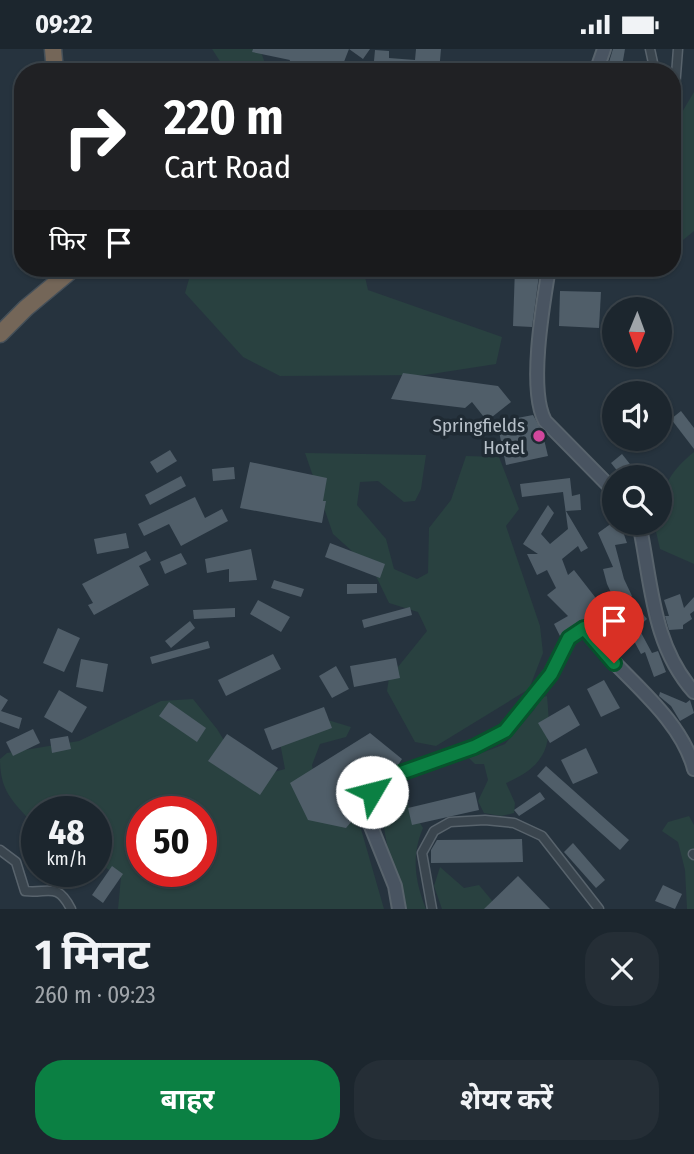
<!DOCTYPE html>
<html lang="hi">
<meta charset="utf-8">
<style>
:root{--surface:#1c262e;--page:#252e36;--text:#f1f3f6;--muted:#a0a5aa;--line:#3a434a;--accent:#0b8043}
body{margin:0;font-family:"Fira Sans Condensed","Noto Sans Devanagari",sans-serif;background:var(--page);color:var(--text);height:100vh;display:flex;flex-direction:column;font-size:26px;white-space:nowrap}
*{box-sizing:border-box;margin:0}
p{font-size:23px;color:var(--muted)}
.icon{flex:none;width:38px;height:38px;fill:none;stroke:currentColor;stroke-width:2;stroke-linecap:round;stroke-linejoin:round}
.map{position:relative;height:860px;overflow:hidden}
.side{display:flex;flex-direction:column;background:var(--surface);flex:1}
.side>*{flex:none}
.banner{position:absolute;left:14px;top:14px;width:667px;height:214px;border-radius:28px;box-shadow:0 2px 5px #0004,0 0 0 2px var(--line);background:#202124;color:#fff;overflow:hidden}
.needle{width:46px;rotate:181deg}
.tools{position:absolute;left:602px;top:248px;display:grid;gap:14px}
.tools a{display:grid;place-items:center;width:70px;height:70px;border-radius:50%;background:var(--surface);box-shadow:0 2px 5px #0004,0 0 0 2px var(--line);font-size:35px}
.speed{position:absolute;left:21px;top:747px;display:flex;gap:14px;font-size:35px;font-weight:700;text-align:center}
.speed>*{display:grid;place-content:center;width:91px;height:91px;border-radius:50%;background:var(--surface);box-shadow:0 2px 5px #0004,0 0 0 2px var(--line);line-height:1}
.speed small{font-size:18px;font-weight:400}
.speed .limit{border:10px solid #d22;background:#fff;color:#111}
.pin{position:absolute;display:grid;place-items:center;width:60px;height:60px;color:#fff;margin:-72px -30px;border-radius:50% 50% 50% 0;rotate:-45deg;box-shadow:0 0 7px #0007}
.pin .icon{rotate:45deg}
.me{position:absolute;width:77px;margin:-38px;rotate:53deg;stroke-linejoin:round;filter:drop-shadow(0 0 5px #0008)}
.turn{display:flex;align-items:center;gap:24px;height:147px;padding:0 35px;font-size:32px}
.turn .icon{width:91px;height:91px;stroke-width:2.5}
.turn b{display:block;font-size:49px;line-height:60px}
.then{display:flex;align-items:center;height:66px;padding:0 35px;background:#0003;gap:14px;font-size:26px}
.round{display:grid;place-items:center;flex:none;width:74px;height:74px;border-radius:28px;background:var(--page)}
.summary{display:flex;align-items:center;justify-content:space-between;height:119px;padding:0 35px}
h1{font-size:42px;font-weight:700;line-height:52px}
.action{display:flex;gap:14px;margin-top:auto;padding:14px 35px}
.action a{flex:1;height:80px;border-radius:28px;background:var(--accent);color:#fff;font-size:28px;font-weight:700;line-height:80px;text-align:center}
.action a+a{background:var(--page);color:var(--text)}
.status{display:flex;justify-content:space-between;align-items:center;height:49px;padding:0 35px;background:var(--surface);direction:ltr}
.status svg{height:19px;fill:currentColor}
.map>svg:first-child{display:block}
</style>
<div class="status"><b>09:22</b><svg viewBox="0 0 49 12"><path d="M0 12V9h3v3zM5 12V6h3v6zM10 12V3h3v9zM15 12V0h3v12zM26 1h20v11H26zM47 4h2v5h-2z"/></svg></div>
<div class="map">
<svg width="694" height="860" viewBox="0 0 694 860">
<rect width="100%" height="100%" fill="#26333e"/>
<g fill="#294140" fill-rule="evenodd">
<path d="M212 0H260L268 23H227Z"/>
<path d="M694 43V182L672 200V80Z"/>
<path d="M239 219H363L368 241 502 288 496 315 425 326 280 327 243 308 185 244 191 223 238 221Z"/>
<path d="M694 403V515L660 500 654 474H660C660 441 668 424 694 403Z"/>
<path d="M305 404 426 406 421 440 415 452 404 453 378 432 360 433 357 456 386 490 394 520 417 530 428 524 429 479 451 451 466 407 499 408 519 460 506 477 540 577 543 604 529 640 436 697 415 693 387 642 389 629 427 582 418 563 389 554 373 521 333 485Z"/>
<path d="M547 647C551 692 552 714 506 734L515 754 514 764 501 767 484 764 478 752 488 731 484 715H475L469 709 505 695 534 661 540 649Z"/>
<path d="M193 650 217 680 241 719 263 726 285 720 277 678 311 666 351 678 346 688 320 695 312 716 319 750 361 780 384 860H118L121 828 96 813V763H37V779C15 754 0 745 0 710L7 704 79 692 161 652ZM142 763H201V822H142Z"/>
<path d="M390 741H399L423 779C411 807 415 832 426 860H405L388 801 381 762Z"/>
<path d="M689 767 694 776V860H687L685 821 678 793 662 782 668 773Z"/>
<path d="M440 818 464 839 479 836 499 860H442L434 837Z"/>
</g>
<g fill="#505e69">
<path d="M253 0H370L363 10 349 0 340 23H286L290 11 252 3Z"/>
<path d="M416 0H441L439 23H373L375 1 389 2V9L415 11Z"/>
<path d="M613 0H625L621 23H606Z"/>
<path d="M515 219H540L532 278 513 277Z"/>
<path d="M560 242 601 243 599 279 559 277Z"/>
<path d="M403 324 498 337 511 353 487 372 472 353 465 359 391 350Z"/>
<path d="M681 362 694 379V400L671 370Z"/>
<path d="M533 366 542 382 548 407 506 416 497 373Z"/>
<path d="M170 401 177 412 157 424 150 413Z"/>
<path d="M622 405 641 429H623L611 414Z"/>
<path d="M250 413 327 429 323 452H326L322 474 240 459Z"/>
<path d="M234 418 235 430 213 432 212 420Z"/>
<path d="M181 427 186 437 150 456 145 446Z"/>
<path d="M570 429 572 447 580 445 581 461 566 462 588 499 581 503 578 497 562 510 568 526 574 521 609 566 594 577 587 571H580L560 587 554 575 568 567 547 546 556 539 547 521 537 526 527 505H538L523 495 548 456 554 464 541 485 550 495 568 480 563 443 522 448 520 435Z"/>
<path d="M195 448 205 469 222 460 228 472 181 497 169 475 144 487 138 475Z"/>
<path d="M612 474H620L627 494 615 496 624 530 632 547 629 549 647 570 638 578 652 604 658 602 666 623 654 628 645 603 641 605 634 592 638 590 625 574 607 535 603 520 613 518 598 484Z"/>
<path d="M126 484 129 499 97 505 94 490Z"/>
<path d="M330 494 385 515 380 529 325 508Z"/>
<path d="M251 500 257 531 229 533V520L207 524 205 510Z"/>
<path d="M146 502 151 511 139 517 149 536 94 566 88 556 93 554 82 535Z"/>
<path d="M181 504 187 515 165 525 160 513Z"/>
<path d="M274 531 304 540 301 548 271 539Z"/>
<path d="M347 535H377V544L347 545Z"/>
<path d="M680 545 684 559 694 548V562L690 565 692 570 683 576V580L669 581 665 567H669L664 551Z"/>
<path d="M258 551 290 568 281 583 250 565Z"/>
<path d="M410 558 412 566 364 579 362 571Z"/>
<path d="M235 559V568L194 570 193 561Z"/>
<path d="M190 572 195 579 171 599 165 592Z"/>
<path d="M58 579 80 589 64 623 43 614Z"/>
<path d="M208 592 210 599 152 615 150 608Z"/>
<path d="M273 605 281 620 226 647 218 631Z"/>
<path d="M396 609 400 629 354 638 350 617Z"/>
<path d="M81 610 108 615 103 643 76 638Z"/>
<path d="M336 617 349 640 332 649 319 627Z"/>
<path d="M604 631 620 659 601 668 587 640Z"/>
<path d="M59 641 87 658 72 684 44 668Z"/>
<path d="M660 643 686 654 690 651 694 664 680 672 671 657 659 647Z"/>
<path d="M0 646 8 651 1 662 22 669 19 680 0 673Z"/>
<path d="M169 653 206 679 197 693 159 667Z"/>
<path d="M569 656 580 676 550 694 538 674Z"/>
<path d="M324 658 332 679 272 701 264 680Z"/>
<path d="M33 680 40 694 13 707 6 693Z"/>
<path d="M370 684 402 710 398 716 374 726 364 741 361 761 346 779 308 771 290 734Z"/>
<path d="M227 685 278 719 260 746 208 712Z"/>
<path d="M68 687 71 700 52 704 50 690Z"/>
<path d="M586 699 598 724 573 735 561 711Z"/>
<path d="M546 717 629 791 620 801 537 727Z"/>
<path d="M475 743 479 761 412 776 408 759Z"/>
<path d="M540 743 545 750 519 767 514 761Z"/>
<path d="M522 790 523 813 431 814V801L437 791Z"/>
<path d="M573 794 605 831 596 839 564 803Z"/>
<path d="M112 817 123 825 103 854 92 846Z"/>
<path d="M518 827 550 860H484Z"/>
<path d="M663 836 682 845 675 860 655 852Z"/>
</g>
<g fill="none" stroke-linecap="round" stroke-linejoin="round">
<g stroke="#58636c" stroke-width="11">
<g id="street">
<path d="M650 0 655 23"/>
<path d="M672 50 675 39 678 0"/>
<path d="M0 801 16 813 25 842C48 845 57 832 71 860"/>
<path d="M693 805 694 806"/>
<path d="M432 860 422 804 434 782 450 773 485 771 514 774 542 787 599 860"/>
</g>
</g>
<g stroke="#58636c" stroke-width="16">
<g id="secondary">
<path d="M596 23 604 0"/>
<path d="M549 219C543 255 528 341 545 372L614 442"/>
<path d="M636 474 641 484C652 541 654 598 694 643"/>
<path d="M399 860 395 837 368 770 372 743 381 731 474 698 505 682 551 624 569 589 584 579C617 624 680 665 694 720"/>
</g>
</g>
<g stroke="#455059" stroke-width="19">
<g id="highway">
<path d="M53 0 55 23"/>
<path d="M0 285 26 259 74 219"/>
</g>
</g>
<use href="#street" stroke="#3a454e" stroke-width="8"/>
<use href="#secondary" stroke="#495461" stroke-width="12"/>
<use href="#highway" stroke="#746658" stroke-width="16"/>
</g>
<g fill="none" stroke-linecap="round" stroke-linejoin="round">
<g stroke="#07532c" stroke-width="18">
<path id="route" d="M372 743 381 731 474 698 505 682 551 625 569 589 584 579 614 614"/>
</g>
<use href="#route" stroke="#0b8043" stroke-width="12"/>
</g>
<circle fill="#d1479c" stroke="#1f2a33" stroke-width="2.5" cx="539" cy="387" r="7"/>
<g text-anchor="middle" stroke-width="7" stroke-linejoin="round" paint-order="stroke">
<g font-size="19" fill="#b7c0c9" stroke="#1f2a33" text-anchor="end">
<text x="525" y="383">Springfields<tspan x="525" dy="22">Hotel</tspan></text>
</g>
</g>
</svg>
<div class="tools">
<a><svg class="needle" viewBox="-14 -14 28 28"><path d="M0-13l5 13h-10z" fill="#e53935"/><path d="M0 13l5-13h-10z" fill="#a0a5aa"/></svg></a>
<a><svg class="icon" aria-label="sound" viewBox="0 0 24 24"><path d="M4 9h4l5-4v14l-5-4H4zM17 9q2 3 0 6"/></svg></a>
<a><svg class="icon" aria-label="search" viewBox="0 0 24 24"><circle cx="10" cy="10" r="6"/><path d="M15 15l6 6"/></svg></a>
</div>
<div class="speed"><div>48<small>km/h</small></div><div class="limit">50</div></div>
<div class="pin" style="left:614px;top:614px;background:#d93025"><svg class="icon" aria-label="arrive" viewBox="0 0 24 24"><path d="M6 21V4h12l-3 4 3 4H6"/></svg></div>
<svg class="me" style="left:372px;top:743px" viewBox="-20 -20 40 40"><circle r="19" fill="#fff"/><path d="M0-13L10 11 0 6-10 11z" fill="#0b8043"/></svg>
<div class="banner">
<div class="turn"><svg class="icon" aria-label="right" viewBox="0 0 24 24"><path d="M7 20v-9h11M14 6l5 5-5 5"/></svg><div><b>220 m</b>Cart Road</div></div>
<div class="then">फिर<svg class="icon" aria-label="arrive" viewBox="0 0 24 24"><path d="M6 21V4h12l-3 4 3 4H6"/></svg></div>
</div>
</div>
<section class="side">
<div class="summary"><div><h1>1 मिनट</h1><p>260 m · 09:23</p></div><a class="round"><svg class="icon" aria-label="close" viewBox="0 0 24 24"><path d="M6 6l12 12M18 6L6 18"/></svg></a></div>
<div class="action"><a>बाहर</a><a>शेयर करें</a></div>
</section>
